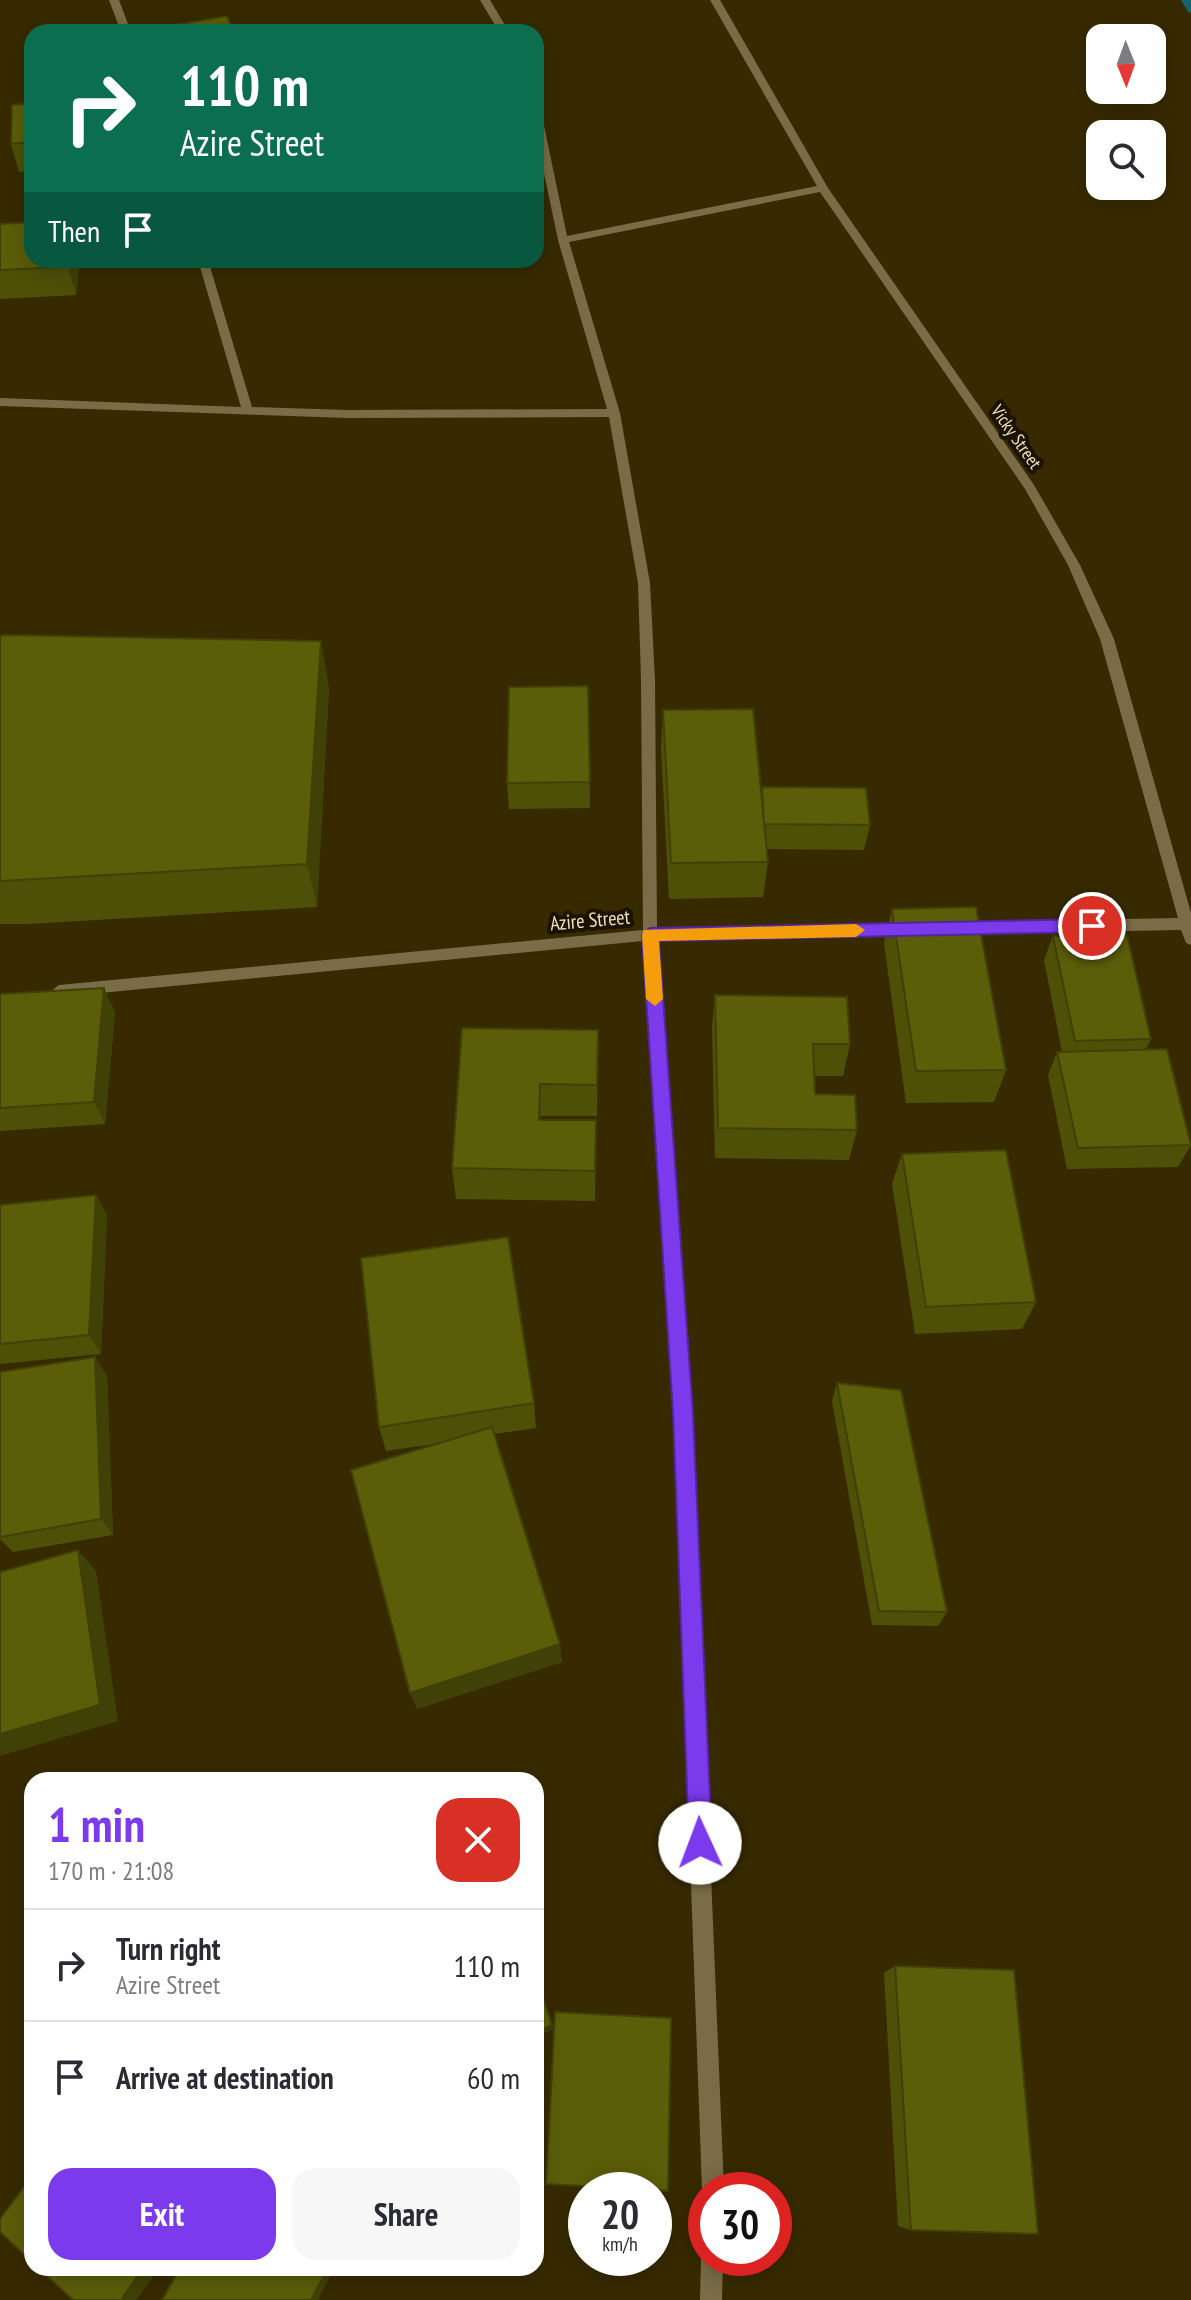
<!DOCTYPE html>
<meta charset="utf-8">
<style>
:root{--surface:#fff;--page:#f7f7f7;--text:#2b2b33;--muted:#7c7c81;--line:#e1e1e2;--accent:#7c3aed}
body{margin:0;font-family:"PT Sans Narrow",sans-serif;background:var(--page);color:var(--text);height:100vh;display:flex;flex-direction:column;font-size:30px;white-space:nowrap}
*{box-sizing:border-box;margin:0}
p{font-size:26px;color:var(--muted)}
.icon{flex:none;width:44px;height:44px;fill:none;stroke:currentColor;stroke-width:2;stroke-linecap:round;stroke-linejoin:round}
.map{position:relative;flex:1;overflow:hidden}
.side{position:absolute;left:24px;top:1772px;width:520px;height:504px;display:flex;flex-direction:column;background:var(--surface);border-radius:24px;box-shadow:0 4px 20px #0003}
.side>*{flex:none}
.hud{position:absolute;left:24px;top:24px;width:520px;height:244px;border-radius:24px;box-shadow:0 4px 20px #0003;background:#0b6e4f;color:#fff;overflow:hidden}
.needle{width:52px;rotate:179deg}
.tools{position:absolute;left:1086px;top:24px;display:grid;gap:16px}
.tools a{display:grid;place-items:center;width:80px;height:80px;border-radius:16px;background:var(--surface);box-shadow:0 4px 20px #0003;font-size:40px}
.speed{position:absolute;left:568px;top:2172px;display:flex;gap:16px;font-size:40px;font-weight:700;text-align:center}
.speed>*{display:grid;place-content:center;width:104px;height:104px;border-radius:50%;background:var(--surface);box-shadow:0 4px 20px #0003;line-height:1}
.speed small{font-size:20px;font-weight:400}
.speed .limit{border:12px solid #d22;background:#fff;color:#111}
.pin{position:absolute;display:grid;place-items:center;width:68px;height:68px;color:#fff;margin:-34px;border:4px solid #fff;border-radius:50%;box-shadow:0 2px 8px #0007}
.me{position:absolute;width:88px;margin:-44px;rotate:358deg;stroke-linejoin:round;filter:drop-shadow(0 0 6px #0008)}
.turn{display:flex;align-items:center;gap:28px;height:168px;padding:0 24px;font-size:36px}
.turn .icon{width:104px;height:104px;stroke-width:2.5}
.turn b{display:block;font-size:56px;line-height:68px}
.then{display:flex;align-items:center;height:76px;padding:0 24px;background:#0003;gap:16px;font-size:30px}
.round{display:grid;place-items:center;flex:none;width:84px;height:84px;border-radius:24px;background:var(--page)}
.summary{display:flex;align-items:center;justify-content:space-between;height:136px;padding:0 24px}
h1{font-size:48px;font-weight:700;line-height:60px;color:var(--accent)}
.primary-button{display:flex;gap:16px;margin-top:auto;padding:16px 24px}
.primary-button a{flex:1;height:92px;border-radius:24px;background:var(--accent);color:#fff;font-size:32px;font-weight:700;line-height:92px;text-align:center}
.primary-button a+a{background:var(--page);color:var(--text)}
ul{padding:0;list-style:none}
li{display:flex;align-items:center;gap:24px;height:112px;padding:0 24px;border-top:2px solid var(--line)}
li div{flex:1}
li b{display:block;font-size:30px}
li em{font-style:normal}
.map>svg:first-child{display:block}
</style>
<div class="map">
<svg width="1191" height="2300" viewBox="0 0 1191 2300">
<rect width="100%" height="100%" fill="#372a00"/>
<g fill="none" stroke-linecap="round" stroke-linejoin="round">
<path fill="#14636f" fill-rule="evenodd" d="M1181 0H1191V13L1188 12Z"/>
<g fill="#796c47" fill-rule="evenodd">
<path d="M109 0H119L131 32H121Z"/>
<path d="M480 0H490L509 32H499Z"/>
<path d="M710 0H720L828 188 1034 485 1080 565 1114 639 1191 913V945L1186 943 1181 930 961 934 954 928 961 922 1178 918 1100 639 1068 565 1025 489 820 192 569 242 620 413 650 583 655 680 657 929 906 924 913 930 906 936 658 941 692 1413 724 2190H706V2198L702 2190 674 1413 643 941 59 997 51 991 59 985 643 930 641 680 638 583 609 417 348 418 0 406V398L241 407 198 260H208L252 407 348 410 607 409 558 240 536 135V108L541 111 567 236 817 186Z"/>
<path d="M706 2249V2258H723L722 2300H700L701 2258Z"/>
</g>
</g>
<g fill="#4e5008">
<path d="M32 103V170L19 172 11 144Z"/>
<path d="M0 224 32 260H80L76 295 0 299Z"/>
<path d="M0 636 329 687 317 907 29 924H0Z"/>
<path d="M588 686 590 808 509 809 507 783Z"/>
<path d="M663 710 761 792 870 825 864 850 766 849 768 862 763 897 669 899 661 747Z"/>
<path d="M892 909 1006 1070 994 1102 906 1103 884 943Z"/>
<path d="M1053 936 1151 1039 1146 1049 1191 1145 1178 1167 1067 1169 1048 1075 1057 1052H1062L1044 960Z"/>
<path d="M0 994 115 1012 105 1124 0 1131Z"/>
<path d="M715 995 850 1044 843 1076H814L815 1094 857 1130 849 1160 715 1158 712 1028Z"/>
<path d="M598 1030 597 1116H541V1120H596L595 1201 456 1199 452 1168Z"/>
<path d="M902 1154 1036 1302 1022 1329 915 1334 892 1184Z"/>
<path d="M96 1195 107 1216 101 1354 0 1364V1205Z"/>
<path d="M0 1372 107 1376 113 1535 13 1552 0 1539Z"/>
<path d="M837 1383 947 1612 938 1626 872 1625 832 1401Z"/>
<path d="M534 1403 536 1428 494 1434 562 1662 417 1709 441 1443 386 1451 379 1427Z"/>
<path d="M895 1966 911 2230 898 2226 884 1973Z"/>
</g>
<g fill="#404106">
<path d="M69 260H80L76 295 68 267Z"/>
<path d="M321 641 329 687 317 907 307 864Z"/>
<path d="M104 988 115 1012 105 1124 94 1102Z"/>
<path d="M540 1084 541 1116 540 1151 539 1120Z"/>
<path d="M96 1195 107 1216 101 1354 89 1335Z"/>
<path d="M95 1357 107 1376 113 1535 101 1519Z"/>
<path d="M78 1550 96 1571 118 1721 0 1756V1734Z"/>
<path d="M560 1644 562 1662 417 1709 410 1693Z"/>
<path d="M536 1975 554 2029 536 2037Z"/>
<path d="M143 2268H159L136 2300H121Z"/>
<path d="M328 2268H334L318 2300H311Z"/>
</g>
<g fill="#5b5d09" stroke="#404106" stroke-width="2">
<path d="M227 16 234 32H172L169 26Z"/>
<path d="M32 103V142L11 144 12 105Z"/>
<path d="M32 222V260H69L68 267 0 270V224Z"/>
<path d="M6 635 321 641 307 864 0 881V636Z"/>
<path d="M588 686 590 782 507 783 509 687Z"/>
<path d="M753 709 768 862 671 863 663 710Z"/>
<path d="M762 787 866 788 870 825 764 824Z"/>
<path d="M976 907 1006 1070 916 1071 892 909Z"/>
<path d="M1127 935 1151 1039 1075 1041 1053 936Z"/>
<path d="M104 988 94 1102 0 1108V994Z"/>
<path d="M715 995 847 997 850 1044H813L815 1094 855 1095 857 1130 718 1128Z"/>
<path d="M462 1028 598 1030 597 1085 540 1084 539 1120H596L595 1171 452 1168Z"/>
<path d="M1167 1049 1191 1145 1078 1148 1057 1052Z"/>
<path d="M1006 1150 1036 1302 926 1307 902 1154Z"/>
<path d="M96 1195 89 1335 0 1344V1205Z"/>
<path d="M508 1237 534 1403 379 1427 361 1258Z"/>
<path d="M95 1357 101 1519 0 1537V1372Z"/>
<path d="M837 1383 901 1390 947 1612 879 1611Z"/>
<path d="M492 1427 560 1644 410 1693 351 1470Z"/>
<path d="M78 1550 100 1705 0 1734V1572Z"/>
<path d="M895 1966 1014 1970 1038 2234 911 2230Z"/>
<path d="M536 1975 552 2025 536 2032Z"/>
<path d="M555 2012 671 2018 668 2191 546 2184Z"/>
<path d="M32 2176V2262L0 2232V2219Z"/>
<path d="M38 2268H143L121 2300H73Z"/>
<path d="M180 2268H328L311 2300H162Z"/>
</g>
<path fill="#7c3aed" stroke="#51269a" stroke-width="2" d="M1092 919 1101 926 1092 932 659 941 693 1413 712 1843 708 1851 700 1855 692 1851 689 1843 673 1413 642 935 650 928Z"/>
<path fill="#f59e0b" d="M856 924 865 930 856 937 659 941 663 999 655 1006 646 999 642 935 644 930Z"/>
<g text-anchor="middle" stroke-width="8" stroke-linejoin="round" paint-order="stroke">
<g font-size="18" fill="#efe2bd" stroke="#1b1300">
<text transform="translate(1016 437) rotate(55)" y="6">Vicky Street</text>
</g>
<g font-size="20" fill="#efe2bd" stroke="#1b1300">
<text transform="translate(590 920) rotate(-5)" y="7">Azire Street</text>
</g>
</g>
</svg>
<div class="tools">
<a><svg class="needle" viewBox="-14 -14 28 28"><path d="M0-13l5 13h-10z" fill="#e53935"/><path d="M0 13l5-13h-10z" fill="#7c7c81"/></svg></a>
<a><svg class="icon" aria-label="search" viewBox="0 0 24 24"><circle cx="10" cy="10" r="6"/><path d="M15 15l6 6"/></svg></a>
</div>
<div class="speed"><div>20<small>km/h</small></div><div class="limit">30</div></div>
<div class="pin" style="left:1092px;top:926px;background:#d93025"><svg class="icon" aria-label="arrive" viewBox="0 0 24 24"><path d="M6 21V4h12l-3 4 3 4H6"/></svg></div>
<svg class="me" style="left:700px;top:1843px" viewBox="-20 -20 40 40"><circle r="19" fill="#fff"/><path d="M0-13L10 11 0 6-10 11z" fill="#7c3aed"/></svg>
<div class="hud">
<div class="turn"><svg class="icon" aria-label="right" viewBox="0 0 24 24"><path d="M7 20v-9h11M14 6l5 5-5 5"/></svg><div><b>110 m</b>Azire Street</div></div>
<div class="then">Then<svg class="icon" aria-label="arrive" viewBox="0 0 24 24"><path d="M6 21V4h12l-3 4 3 4H6"/></svg></div>
</div>
<section class="side">
<div class="summary"><div><h1>1 min</h1><p>170 m · 21:08</p></div><a class="round" style="background:#d93025;color:#fff"><svg class="icon" aria-label="close" viewBox="0 0 24 24"><path d="M6 6l12 12M18 6L6 18"/></svg></a></div>
<ul>
<li><svg class="icon" aria-label="right" viewBox="0 0 24 24"><path d="M7 20v-9h11M14 6l5 5-5 5"/></svg><div><b>Turn right</b><p>Azire Street</p></div><em>110 m</em></li>
<li><svg class="icon" aria-label="arrive" viewBox="0 0 24 24"><path d="M6 21V4h12l-3 4 3 4H6"/></svg><div><b>Arrive at destination</b></div><em>60 m</em></li>
</ul>
<div class="primary-button"><a>Exit</a><a>Share</a></div>
</section>
</div>
